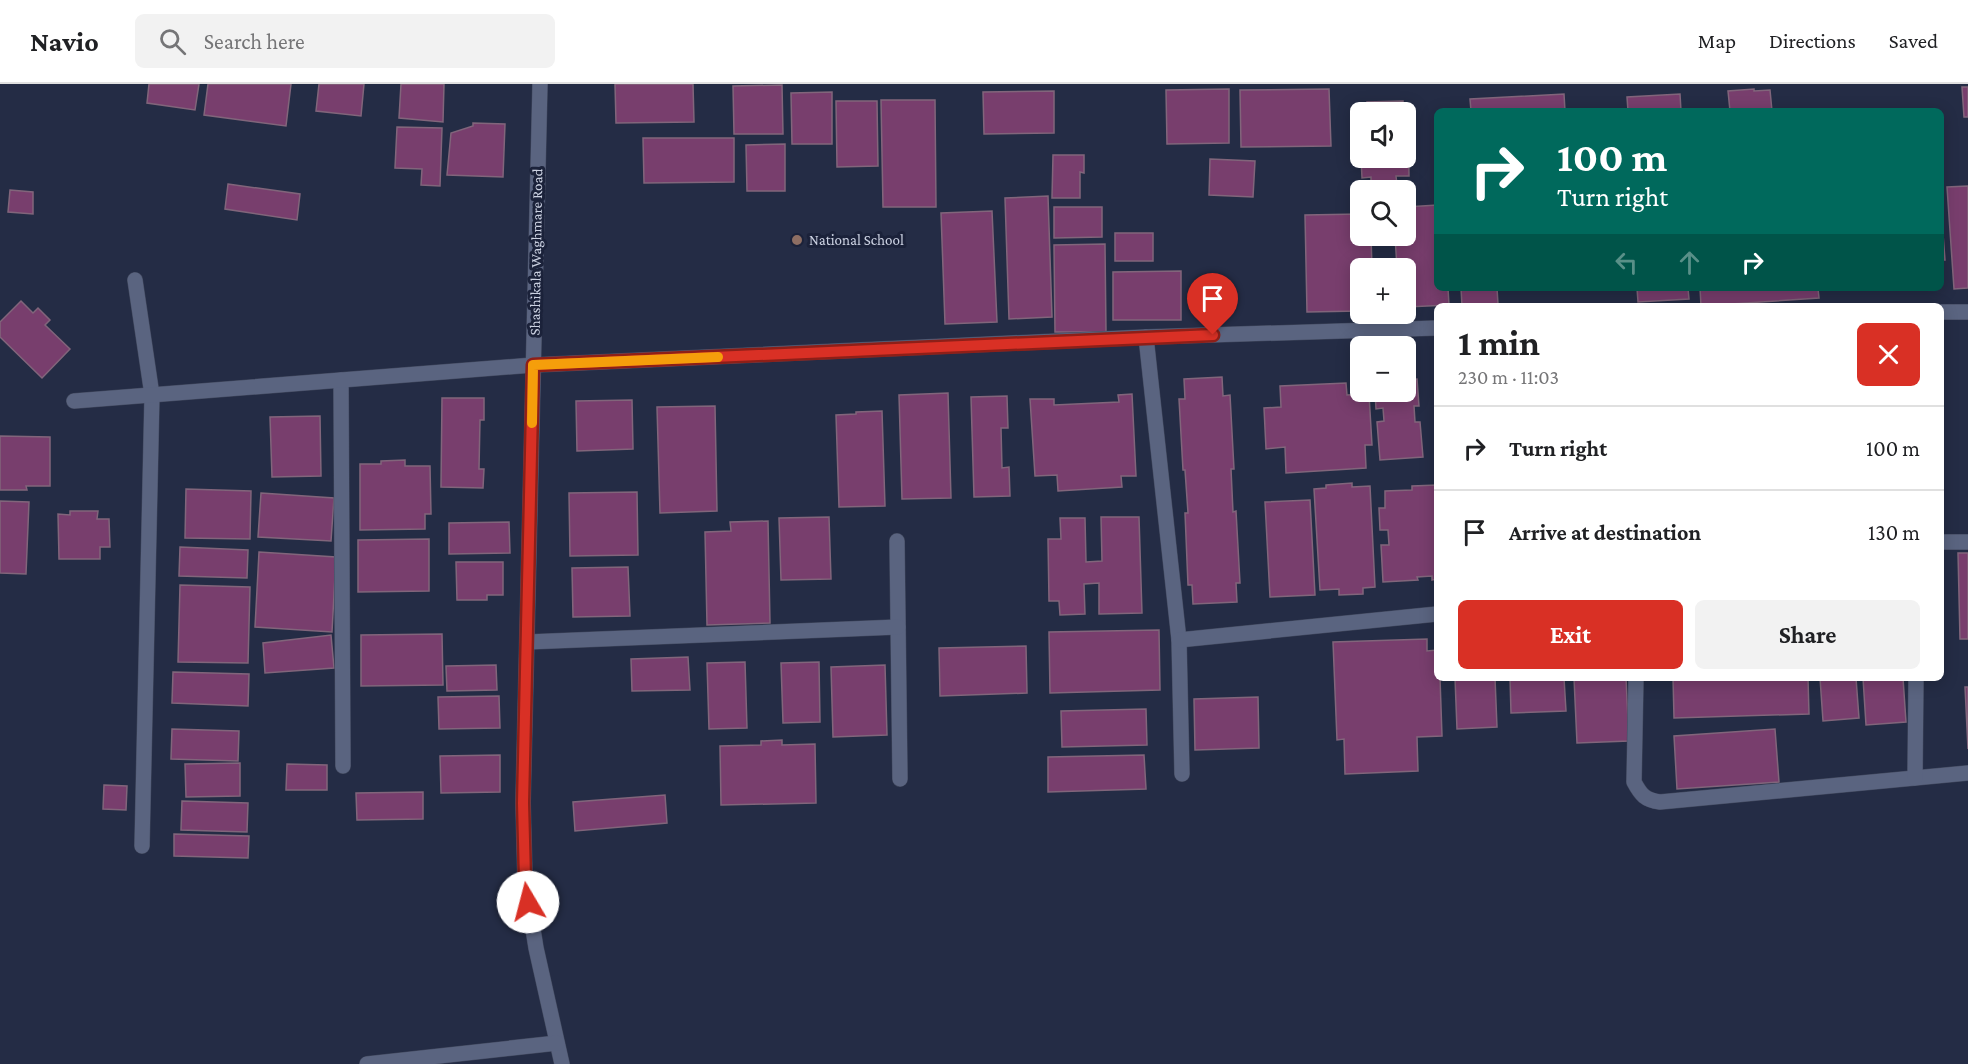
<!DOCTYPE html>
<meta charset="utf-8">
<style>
:root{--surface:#fff;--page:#f2f2f2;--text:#202124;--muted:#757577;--line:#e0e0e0;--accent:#d93025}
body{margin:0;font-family:"Crimson Pro",serif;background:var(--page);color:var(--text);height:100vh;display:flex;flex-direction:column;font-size:22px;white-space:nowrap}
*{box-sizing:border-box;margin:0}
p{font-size:20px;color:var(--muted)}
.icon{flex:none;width:33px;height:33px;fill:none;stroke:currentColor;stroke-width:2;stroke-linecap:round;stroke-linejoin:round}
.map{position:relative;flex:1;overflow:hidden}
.drawer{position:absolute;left:1434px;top:219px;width:510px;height:378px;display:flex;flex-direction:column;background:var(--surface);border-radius:9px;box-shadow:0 3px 15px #0003}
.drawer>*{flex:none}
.hud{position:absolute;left:1434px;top:24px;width:510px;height:183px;border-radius:9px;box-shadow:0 3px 15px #0003;background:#00695c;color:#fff;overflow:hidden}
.tools{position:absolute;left:1350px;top:18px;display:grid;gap:12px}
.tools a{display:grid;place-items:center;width:66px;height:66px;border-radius:9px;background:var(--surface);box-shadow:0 3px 15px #0003;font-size:30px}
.pin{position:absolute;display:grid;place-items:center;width:51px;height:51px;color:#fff;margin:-62px -26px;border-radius:50% 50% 50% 0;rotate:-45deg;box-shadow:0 0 6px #0007}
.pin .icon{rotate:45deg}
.me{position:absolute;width:66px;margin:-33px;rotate:352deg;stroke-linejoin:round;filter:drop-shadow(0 0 4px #0008)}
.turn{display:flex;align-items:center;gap:21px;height:126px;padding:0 24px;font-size:27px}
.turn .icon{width:78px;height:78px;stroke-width:2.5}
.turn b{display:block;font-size:42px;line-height:51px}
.lanes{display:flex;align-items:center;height:57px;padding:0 24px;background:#0003;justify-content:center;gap:30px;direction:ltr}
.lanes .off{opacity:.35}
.round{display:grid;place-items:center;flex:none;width:63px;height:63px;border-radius:9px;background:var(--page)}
.summary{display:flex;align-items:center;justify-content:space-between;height:102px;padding:0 24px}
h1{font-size:36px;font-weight:700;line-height:45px}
.action{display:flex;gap:12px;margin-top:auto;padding:12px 24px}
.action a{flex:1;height:69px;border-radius:9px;background:var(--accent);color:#fff;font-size:24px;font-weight:700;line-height:69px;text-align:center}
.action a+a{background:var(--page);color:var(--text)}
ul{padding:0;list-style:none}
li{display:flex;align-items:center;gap:18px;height:84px;padding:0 24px;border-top:2px solid var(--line)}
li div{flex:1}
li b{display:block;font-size:22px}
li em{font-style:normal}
header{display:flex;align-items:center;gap:36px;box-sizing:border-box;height:84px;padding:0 30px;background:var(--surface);border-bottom:2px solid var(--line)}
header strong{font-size:28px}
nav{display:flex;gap:33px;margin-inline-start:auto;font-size:21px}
.search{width:420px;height:54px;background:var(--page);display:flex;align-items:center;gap:15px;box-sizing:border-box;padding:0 21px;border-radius:9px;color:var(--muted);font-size:22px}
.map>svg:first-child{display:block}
</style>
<header>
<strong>Navio</strong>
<div class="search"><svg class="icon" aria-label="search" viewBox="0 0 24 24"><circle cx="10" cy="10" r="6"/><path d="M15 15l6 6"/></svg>Search here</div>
<nav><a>Map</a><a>Directions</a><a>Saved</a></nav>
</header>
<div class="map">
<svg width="1968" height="980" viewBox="0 0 1968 980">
<rect width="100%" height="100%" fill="#242c45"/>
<g fill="#783e6d" stroke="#81657b" stroke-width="1.5">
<path d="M149 0H199L195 26 147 19Z"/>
<path d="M208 0H291L286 42 204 31Z"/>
<path d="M319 0H364L361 32 316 27Z"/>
<path d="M401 0H444L443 38 399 34Z"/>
<path d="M615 0H693L694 38 616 39Z"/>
<path d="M782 1 783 50H734L733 2Z"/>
<path d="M1962 3H1968V33H1964Z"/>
<path d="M1229 5V59L1167 60 1166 6Z"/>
<path d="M1329 5 1331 62 1241 63 1240 6Z"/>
<path d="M1754 5V7L1770 6 1772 27H1730L1728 7Z"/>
<path d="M1054 7V49L984 50 983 8Z"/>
<path d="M832 8V60H792L791 9Z"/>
<path d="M1564 10 1565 27H1471L1470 15Z"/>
<path d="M1680 10 1681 27H1628L1627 13Z"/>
<path d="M881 16H935L936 123H883Z"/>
<path d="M836 17H877L878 82 837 83Z"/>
<path d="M1403 17V28H1368L1367 18Z"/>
<path d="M1406 30H1408L1409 92H1396L1397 101H1371V93L1362 94 1361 74H1406Z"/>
<path d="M473 39 505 40 503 93 447 91 451 49 473 42Z"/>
<path d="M397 43 442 44 440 102 421 101 422 85 395 84Z"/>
<path d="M643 54H734V98L644 99Z"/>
<path d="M785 60V107H747L746 61Z"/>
<path d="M1053 71H1084V89L1080 88V114H1052Z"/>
<path d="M1210 75 1255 77 1253 113 1209 111Z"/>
<path d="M228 100 300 110 297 136 225 125Z"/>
<path d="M1968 102V204L1954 205 1947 103Z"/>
<path d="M10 106 33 108V130L8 128Z"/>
<path d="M1048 112 1052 233 1009 235 1005 114Z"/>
<path d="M1437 121V204H1448L1449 221 1406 223V184H1397L1395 152H1406V123Z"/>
<path d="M1054 123H1102V153L1054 154Z"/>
<path d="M992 127 997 238 945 240 941 129Z"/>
<path d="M1360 130V152H1371L1372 184H1360V227L1307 228 1305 131Z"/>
<rect x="1115" y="149" width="38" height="28"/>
<path d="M1943 150 1945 176H1941V151Z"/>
<path d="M1105 160 1106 248H1055L1054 161Z"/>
<path d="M1181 187V236H1113V188Z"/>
<path d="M1461 204H1497L1498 220 1462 222Z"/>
<path d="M1637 204H1688L1689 215 1638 218Z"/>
<path d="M1700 204H1818L1819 214 1701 222Z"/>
<path d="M21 217 33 229 38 224 50 236 45 241 70 265 42 294 0 253V238Z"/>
<path d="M1222 293 1223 312 1230 311 1234 385H1231L1233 428 1236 427 1240 499H1236L1237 518 1193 520 1192 501H1188L1185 429H1188L1185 386H1183L1179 315H1185L1184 295Z"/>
<path d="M1417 295 1419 322H1414L1415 338H1420L1423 373 1380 376 1377 338 1384 337 1383 324 1376 325 1375 308H1406V296Z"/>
<path d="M1346 299 1347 311 1369 310 1372 361H1365L1366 384 1286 389 1285 363 1266 365 1264 324 1281 323 1280 302Z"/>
<path d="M948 309 951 414 902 415 899 311Z"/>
<path d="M1132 310 1136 392H1121L1122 403 1058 407 1057 391 1035 392 1030 315H1054V321L1119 318 1118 311Z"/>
<path d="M1007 312 1008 344H1001L1002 384 1009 383 1010 412 974 413 971 313Z"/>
<path d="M442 314H484V336H480L479 385H484L483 404 441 403Z"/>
<path d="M632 316 633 365 577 367 576 317Z"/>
<path d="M715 322 717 427 660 429 657 323Z"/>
<path d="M882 327 885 422 839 423 836 331 856 330V328Z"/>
<path d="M320 332 321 392 272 393 270 333Z"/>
<path d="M0 352 50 353V402H26L27 406H0Z"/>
<path d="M405 376V382H430L431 430H425V445L360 446V380H381V377Z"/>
<path d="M1352 399V403L1370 402 1375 503 1363 504V510L1339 511V505L1320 506 1314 405 1326 404V401Z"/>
<path d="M1437 401V495L1432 496V492L1417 493 1418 496 1383 498 1381 461H1389L1388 446H1380L1379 424H1385V407L1412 406V402Z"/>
<path d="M186 405 251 407 250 455 185 454Z"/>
<path d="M637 408 638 471 570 472 569 409Z"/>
<path d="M261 409 334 414 331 457 258 453Z"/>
<path d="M1310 416 1315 511 1270 513 1265 418Z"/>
<path d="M0 417 29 418 26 490 0 489Z"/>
<path d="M70 427H98L97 435H109L110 463H100V475H59L58 430 70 431Z"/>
<path d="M829 433 831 495 781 496 779 434Z"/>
<path d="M1101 433H1139L1142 529 1099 530V499L1084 500 1085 530 1060 531 1059 517H1049L1048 455H1061L1060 434H1085L1086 478 1102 477Z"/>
<path d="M768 437 770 539 707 541 705 448 731 447 730 438Z"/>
<path d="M509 438 510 469 449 470V439Z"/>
<path d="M429 455V507L358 508V456Z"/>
<path d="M180 463 248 466 247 494 179 492Z"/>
<path d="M259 468 336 473 332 548 255 543Z"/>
<path d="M1958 469H1968V555H1960Z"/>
<path d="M456 478H503V511H487V516H457Z"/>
<path d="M628 483 630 532 573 533 572 484Z"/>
<path d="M180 501 250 503 248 579 178 578Z"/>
<path d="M1159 546 1160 606 1050 609 1049 548Z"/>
<path d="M442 550 443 601 361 602V551Z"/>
<path d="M331 551 334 584 265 589 263 559Z"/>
<path d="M1427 555V567L1437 566V594H1440L1442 652 1417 653 1418 687 1345 690 1344 655 1337 656 1333 558Z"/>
<path d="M1026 562 1027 609 940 612 939 564Z"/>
<path d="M688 573 690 606 632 607 631 575Z"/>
<path d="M745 578 747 644 709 645 707 579Z"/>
<path d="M819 578 820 638 783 639 781 579Z"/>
<path d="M496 581 497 606 447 607 446 582Z"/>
<path d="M885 581 887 651 833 653 831 583Z"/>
<path d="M173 588 249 590 248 622 172 619Z"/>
<path d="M1455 594H1495L1497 643 1457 645Z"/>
<path d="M1510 594H1564L1566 627 1511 629Z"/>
<path d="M1574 594H1626L1629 657 1577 659Z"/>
<path d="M1673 594H1808L1809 630 1674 634Z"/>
<path d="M1820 594H1856L1859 634 1823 637Z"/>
<path d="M1863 594H1903L1906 638 1866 641Z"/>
<path d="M1965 603H1968V665Z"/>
<path d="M499 612 500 644 439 645 438 613Z"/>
<path d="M1258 613 1259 664 1195 666 1194 615Z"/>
<path d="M1146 625 1147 661 1062 663 1061 627Z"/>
<path d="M172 645 239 647 238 677 171 675Z"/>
<path d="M1775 645 1779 698 1677 705 1674 652Z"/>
<path d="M782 656V661L815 660 816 719 721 721 720 662 761 661V657Z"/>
<path d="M500 671V708L441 709 440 672Z"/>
<path d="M1144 671 1146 705 1048 708V673Z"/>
<path d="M240 679V712L186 713 185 680Z"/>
<path d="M287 680 327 681V706H286Z"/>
<path d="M104 701 127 702 126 726 103 725Z"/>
<path d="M423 708V735L357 736 356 709Z"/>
<path d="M665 711 667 739 575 747 573 718Z"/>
<path d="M182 717 248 719 247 748 181 746Z"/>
<path d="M174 750 249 752 248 774 174 772Z"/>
</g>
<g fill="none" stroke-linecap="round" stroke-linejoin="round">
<g stroke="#42495e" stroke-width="16">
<g id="minor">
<path d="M540 0 523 719 525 795 536 864 562 980"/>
<path d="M135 196 152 311 142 762"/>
<path d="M1941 228H1968"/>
<path d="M1146 253 1179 556 1182 690"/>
<path d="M341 296 343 682"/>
<path d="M74 317 533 281 1146 253 1437 244"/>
<path d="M897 457 900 695"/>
<path d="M1941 458H1968"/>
<path d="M1179 556 1437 530"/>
<path d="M527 558 898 543"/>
<path d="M1636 594 1634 698C1641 711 1645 716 1660 718L1968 689"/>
<path d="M1915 694 1916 594"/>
<path d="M367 980 557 959"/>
</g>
</g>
<use href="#minor" stroke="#5a6480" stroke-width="15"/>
</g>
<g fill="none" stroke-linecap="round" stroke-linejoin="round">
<g stroke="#8d1f18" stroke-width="15">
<path id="route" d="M528 818 525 795 523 719 533 281 1213 251"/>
</g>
<use href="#route" stroke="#d93025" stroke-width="10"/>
<path stroke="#f59e0b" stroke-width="10" d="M532 339 533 281 718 273"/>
</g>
<circle fill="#8d6e63" stroke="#1b223a" stroke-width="2" cx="797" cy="156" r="6"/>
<g text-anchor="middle" stroke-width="6" stroke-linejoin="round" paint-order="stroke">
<g font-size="15" fill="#ccd2e2" stroke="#1b223a" text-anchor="start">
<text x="809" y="161">National School</text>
</g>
<g font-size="15" fill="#ccd2e2" stroke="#1b223a">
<text transform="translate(536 168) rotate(-89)" y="5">Shashikala Waghmare Road</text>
</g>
</g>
</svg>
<div class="tools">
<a><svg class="icon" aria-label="sound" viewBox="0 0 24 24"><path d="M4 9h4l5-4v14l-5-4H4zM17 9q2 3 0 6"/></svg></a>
<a><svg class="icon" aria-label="search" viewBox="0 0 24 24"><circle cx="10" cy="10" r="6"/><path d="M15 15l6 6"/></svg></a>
<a>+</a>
<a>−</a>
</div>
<div class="pin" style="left:1213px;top:251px;background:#d93025"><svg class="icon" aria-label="arrive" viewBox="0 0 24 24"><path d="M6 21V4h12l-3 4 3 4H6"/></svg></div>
<svg class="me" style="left:528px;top:818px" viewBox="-20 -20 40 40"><circle r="19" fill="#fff"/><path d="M0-13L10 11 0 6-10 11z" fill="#d93025"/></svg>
<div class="hud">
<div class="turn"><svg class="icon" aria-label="right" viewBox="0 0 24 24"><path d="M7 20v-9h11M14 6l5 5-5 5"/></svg><div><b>100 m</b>Turn right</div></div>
<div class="lanes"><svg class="icon off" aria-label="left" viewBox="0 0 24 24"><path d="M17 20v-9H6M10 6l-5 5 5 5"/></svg><svg class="icon off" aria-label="ahead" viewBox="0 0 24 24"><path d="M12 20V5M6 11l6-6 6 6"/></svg><svg class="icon" aria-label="right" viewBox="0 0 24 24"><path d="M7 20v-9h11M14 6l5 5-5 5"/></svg></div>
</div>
<section class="drawer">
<div class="summary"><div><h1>1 min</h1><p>230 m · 11:03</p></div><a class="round" style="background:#d93025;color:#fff"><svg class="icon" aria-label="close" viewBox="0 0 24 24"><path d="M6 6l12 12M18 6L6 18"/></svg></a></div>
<ul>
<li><svg class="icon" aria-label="right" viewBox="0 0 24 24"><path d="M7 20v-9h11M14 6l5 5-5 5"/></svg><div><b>Turn right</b></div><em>100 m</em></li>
<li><svg class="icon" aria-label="arrive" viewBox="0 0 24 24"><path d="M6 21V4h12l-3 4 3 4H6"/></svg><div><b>Arrive at destination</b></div><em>130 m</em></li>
</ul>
<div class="action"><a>Exit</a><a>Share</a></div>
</section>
</div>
